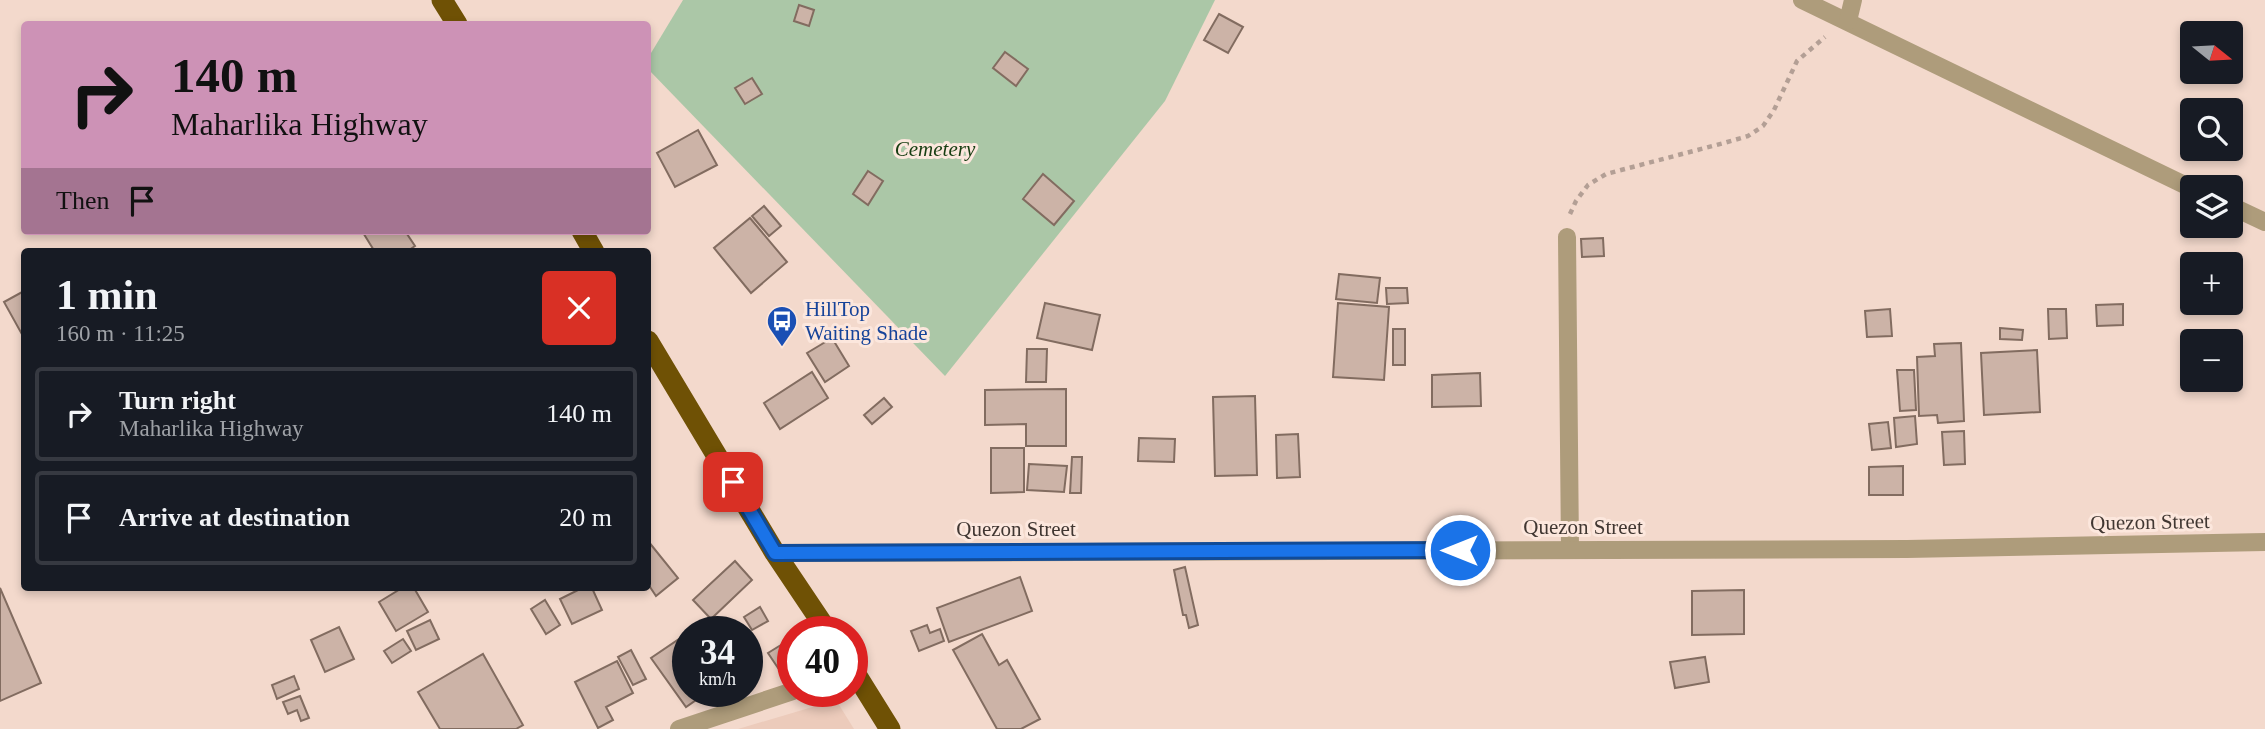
<!DOCTYPE html>
<meta charset="utf-8">
<style>
:root{--surface:#171b24;--page:#20242c;--text:#f1f3f6;--muted:#9ea1a6;--line:#363941}
body{margin:0;font-family:Georgia,serif;background:var(--page);color:var(--text);height:100vh;display:flex;flex-direction:column;font-size:26px;white-space:nowrap}
*{box-sizing:border-box;margin:0}
p{font-size:23px;color:var(--muted)}
.icon{flex:none;width:38px;height:38px;fill:none;stroke:currentColor;stroke-width:2;stroke-linecap:round;stroke-linejoin:round}
.map{position:relative;flex:1;overflow:hidden}
.panel{position:absolute;left:21px;top:248px;width:630px;height:343px;display:flex;flex-direction:column;background:var(--surface);border-radius:7px;box-shadow:0 4px 10px #0003}
.panel>*{flex:none}
.top-card{position:absolute;left:21px;top:21px;width:630px;height:214px;border-radius:7px;box-shadow:0 4px 10px #0003;background:#cd92b6;color:#111;overflow:hidden}
.needle{width:46px;rotate:108deg}
.tools{position:absolute;left:2180px;top:21px;display:grid;gap:14px}
.tools a{display:grid;place-items:center;width:63px;height:63px;border-radius:7px;background:var(--surface);box-shadow:0 4px 10px #0003;font-size:35px}
.speed{position:absolute;left:672px;top:616px;display:flex;gap:14px;font-size:35px;font-weight:700;text-align:center}
.speed>*{display:grid;place-content:center;width:91px;height:91px;border-radius:50%;background:var(--surface);box-shadow:0 4px 10px #0003;line-height:1}
.speed small{font-size:18px;font-weight:400}
.speed .limit{border:10px solid #d22;background:#fff;color:#111}
.pin{position:absolute;display:grid;place-items:center;width:60px;height:60px;color:#fff;margin:-30px;border-radius:14px;box-shadow:0 4px 10px #0006}
.me{position:absolute;width:77px;margin:-38px;rotate:270deg;stroke-linejoin:round;filter:drop-shadow(0 0 5px #0008)}
.turn{display:flex;align-items:center;gap:24px;height:147px;padding:0 35px;font-size:32px}
.turn .icon{width:91px;height:91px;stroke-width:2.5}
.turn b{display:block;font-size:49px;line-height:60px}
.then{display:flex;align-items:center;height:66px;padding:0 35px;background:#0003;gap:14px;font-size:26px}
.round{display:grid;place-items:center;flex:none;width:74px;height:74px;border-radius:7px;background:var(--page)}
.summary{display:flex;align-items:center;justify-content:space-between;height:119px;padding:0 35px}
h1{font-size:42px;font-weight:800;line-height:52px}
ul{padding:0;list-style:none}
li{display:flex;align-items:center;gap:21px;height:94px;margin:0 14px 10px;padding:0 21px;border:4px solid var(--line);border-radius:7px}
li div{flex:1}
li b{display:block;font-size:26px}
li em{font-style:normal}
.map>svg:first-child{display:block}
</style>
<div class="map">
<svg width="2265" height="729" viewBox="0 0 2265 729">
<rect width="100%" height="100%" fill="#f3d9cc"/>
<path fill="#eccbbb" d="M836 700 854 729H738Z"/>
<path fill="#abc7a7" d="M683 0H1215L1165 101 945 376 648 69V58Z"/>
<g fill="#ccb3a7" stroke="#826c60" stroke-width="2">
<path d="M799 5 814 10 809 26 794 21Z"/>
<path d="M1219 14 1243 27 1228 53 1204 40Z"/>
<path d="M1005 52 1028 69 1016 86 993 68Z"/>
<path d="M752 78 762 94 745 104 735 88Z"/>
<path d="M698 130 717 165 675 187 657 153Z"/>
<path d="M868 171 883 181 868 205 853 194Z"/>
<path d="M1043 174 1074 201 1054 225 1023 199Z"/>
<path d="M764 206 781 226 769 236 752 216Z"/>
<path d="M750 218 787 262 751 293 714 248Z"/>
<path d="M362 231H405L415 246 406 252H375Z"/>
<path d="M1603 238 1604 256 1582 257 1581 239Z"/>
<path d="M1339 274 1380 278 1377 303 1336 299Z"/>
<path d="M1386 288H1407L1408 303 1387 304Z"/>
<path d="M24 291V338L4 302Z"/>
<path d="M1045 303 1100 315 1092 350 1037 338Z"/>
<path d="M1338 303 1389 307 1384 380 1333 377Z"/>
<path d="M2123 304V325L2097 326 2096 305Z"/>
<path d="M1890 309 1892 336 1867 337 1865 311Z"/>
<path d="M2048 309H2066L2067 338 2049 339Z"/>
<path d="M2000 328 2023 330 2022 340 2000 339Z"/>
<rect x="1393" y="329" width="12" height="36"/>
<path d="M832 338 849 366 825 382 807 353Z"/>
<path d="M1961 343 1964 421 1938 423 1937 415 1919 416 1917 357 1935 356 1934 344Z"/>
<path d="M1027 349H1047L1046 382H1026Z"/>
<path d="M2037 350 2040 412 1984 415 1981 353Z"/>
<path d="M1897 370H1914L1916 410 1900 411Z"/>
<path d="M812 372 828 398 780 429 764 403Z"/>
<path d="M1480 373 1481 406 1432 407V375Z"/>
<path d="M1066 389V446H1026V424L985 425V390Z"/>
<path d="M1255 396 1257 475 1215 476 1213 397Z"/>
<path d="M884 398 892 407 872 424 864 415Z"/>
<path d="M1915 416 1917 444 1896 447 1894 418Z"/>
<path d="M1888 422 1891 448 1872 450 1869 424Z"/>
<path d="M1964 431 1965 464 1944 465 1942 432Z"/>
<path d="M1298 434 1300 477 1277 478 1276 435Z"/>
<path d="M1139 438 1175 439 1174 462 1138 461Z"/>
<path d="M991 448H1024V492L991 493Z"/>
<path d="M1072 457H1082L1081 493H1070Z"/>
<path d="M1029 464 1067 466 1064 492 1027 490Z"/>
<path d="M1903 466V495H1869V467Z"/>
<path d="M648 541 678 578 656 596 648 584Z"/>
<path d="M735 561 752 580 711 619 693 600Z"/>
<path d="M1185 567 1198 625 1189 628 1186 615H1183L1174 570Z"/>
<path d="M1020 577 1032 611 949 642 937 608Z"/>
<path d="M0 588 41 683 0 701Z"/>
<path d="M402 588H414L428 612 396 631 379 602Z"/>
<path d="M582 588H592L602 610 572 624 560 599Z"/>
<path d="M1744 590V634L1692 635V591Z"/>
<path d="M545 600 560 625 546 634 531 609Z"/>
<path d="M760 607 768 621 752 630 744 617Z"/>
<path d="M430 620 439 639 416 650 407 631Z"/>
<path d="M927 625 930 633 940 629 944 641 919 651 911 631Z"/>
<path d="M339 627 354 659 325 672 311 640Z"/>
<path d="M688 633V691H709L686 707 651 658Z"/>
<path d="M982 634 999 665 1007 660 1040 719 1021 729H997L953 650Z"/>
<path d="M403 639 411 651 392 663 384 651Z"/>
<path d="M789 640 793 646V659L778 668 768 653Z"/>
<path d="M631 650 646 679 633 685 618 657Z"/>
<path d="M483 654 523 725 516 729H440L418 692Z"/>
<path d="M1705 657 1709 682 1675 688 1670 662Z"/>
<path d="M617 661 633 693 606 707 613 720 598 728 575 682Z"/>
<path d="M294 676 299 689 277 699 272 685Z"/>
<path d="M300 696 309 718 301 721 297 710 288 714 283 702Z"/>
</g>
<g fill="none" stroke-linecap="round" stroke-linejoin="round">
<path stroke="#b39f95" stroke-width="4.5" stroke-dasharray="5 5" stroke-linecap="butt" d="M1570 214 1576 201 1588 185 1606 174 1724 143 1748 136 1763 126 1774 110 1797 61 1825 37"/>
<g stroke="#ae9c7b" stroke-width="18">
<path d="M1802 0 2193 189"/>
<path d="M1848 21 1853 0"/>
<path d="M2231 206 2265 222"/>
<path d="M1567 237 1570 550"/>
<path d="M775 553 1907 549 2265 542"/>
<path d="M679 729 793 691"/>
</g>
<g stroke="#6f5105" stroke-width="21">
<path d="M442 0 457 24"/>
<path d="M582 231 594 252"/>
<path d="M648 341 775 553 828 632"/>
<path d="M852 668 890 729"/>
</g>
</g>
<g fill="none" stroke-linecap="round" stroke-linejoin="round">
<g stroke="#114b97" stroke-width="18">
<path id="route" d="M733 482 775 553 1460 550"/>
</g>
<use href="#route" stroke="#1a73e8" stroke-width="12"/>
</g>
<defs>
<g id="bus-pin" transform="scale(1.575)"><path d="M0 17L-7.5 6A9.5 9.5 0 1 1 7.5 6Z" fill="#1a4fb4" stroke="#fce7dd"/><path d="M-5-6H5V4H4V6H2V4H-2V6H-4V4H-5ZM-3.5-4V0h7V-4ZM-3.5 1.2v1.5H-2V1.2ZM2 1.2v1.5H3.5V1.2Z" fill="#fff"/></g>
</defs>
<g fill-rule="evenodd">
<use href="#bus-pin" x="782" y="321"/>
</g>
<g text-anchor="middle" stroke-width="6" stroke-linejoin="round" paint-order="stroke">
<g font-size="21" font-style="italic" fill="#163d11" stroke="#fce7dd">
<text x="935" y="156">Cemetery</text>
</g>
<g font-size="21" fill="#164399" stroke="#fce7dd" text-anchor="start">
<text x="805" y="316">HillTop<tspan x="805" dy="24">Waiting Shade</tspan></text>
</g>
<g font-size="21" fill="#413732" stroke="#fce7dd">
<text transform="translate(2150 522) rotate(-1)" y="7">Quezon Street</text>
<text x="1583" y="534">Quezon Street</text>
<text x="1016" y="536">Quezon Street</text>
</g>
</g>
</svg>
<div class="tools">
<a><svg class="needle" viewBox="-14 -14 28 28"><path d="M0-13l5 13h-10z" fill="#e53935"/><path d="M0 13l5-13h-10z" fill="#9ea1a6"/></svg></a>
<a><svg class="icon" aria-label="search" viewBox="0 0 24 24"><circle cx="10" cy="10" r="6"/><path d="M15 15l6 6"/></svg></a>
<a><svg class="icon" aria-label="layers" viewBox="0 0 24 24"><path d="M12 4l9 5-9 5-9-5zM3 14l9 5 9-5"/></svg></a>
<a>+</a>
<a>−</a>
</div>
<div class="speed"><div>34<small>km/h</small></div><div class="limit">40</div></div>
<div class="pin" style="left:733px;top:482px;background:#d93025"><svg class="icon" aria-label="arrive" viewBox="0 0 24 24"><path d="M6 21V4h12l-3 4 3 4H6"/></svg></div>
<svg class="me" style="left:1460px;top:550px" viewBox="-20 -20 40 40"><circle r="17" fill="#1a73e8" stroke="#fff" stroke-width="3"/><path d="M0-11L8 9 0 5-8 9z" fill="#fff"/></svg>
<div class="top-card">
<div class="turn"><svg class="icon" aria-label="right" viewBox="0 0 24 24"><path d="M7 20v-9h11M14 6l5 5-5 5"/></svg><div><b>140 m</b>Maharlika Highway</div></div>
<div class="then">Then<svg class="icon" aria-label="arrive" viewBox="0 0 24 24"><path d="M6 21V4h12l-3 4 3 4H6"/></svg></div>
</div>
<section class="panel">
<div class="summary"><div><h1>1 min</h1><p>160 m · 11:25</p></div><a class="round" style="background:#d93025;color:#fff"><svg class="icon" aria-label="close" viewBox="0 0 24 24"><path d="M6 6l12 12M18 6L6 18"/></svg></a></div>
<ul>
<li><svg class="icon" aria-label="right" viewBox="0 0 24 24"><path d="M7 20v-9h11M14 6l5 5-5 5"/></svg><div><b>Turn right</b><p>Maharlika Highway</p></div><em>140 m</em></li>
<li><svg class="icon" aria-label="arrive" viewBox="0 0 24 24"><path d="M6 21V4h12l-3 4 3 4H6"/></svg><div><b>Arrive at destination</b></div><em>20 m</em></li>
</ul>
</section>
</div>
